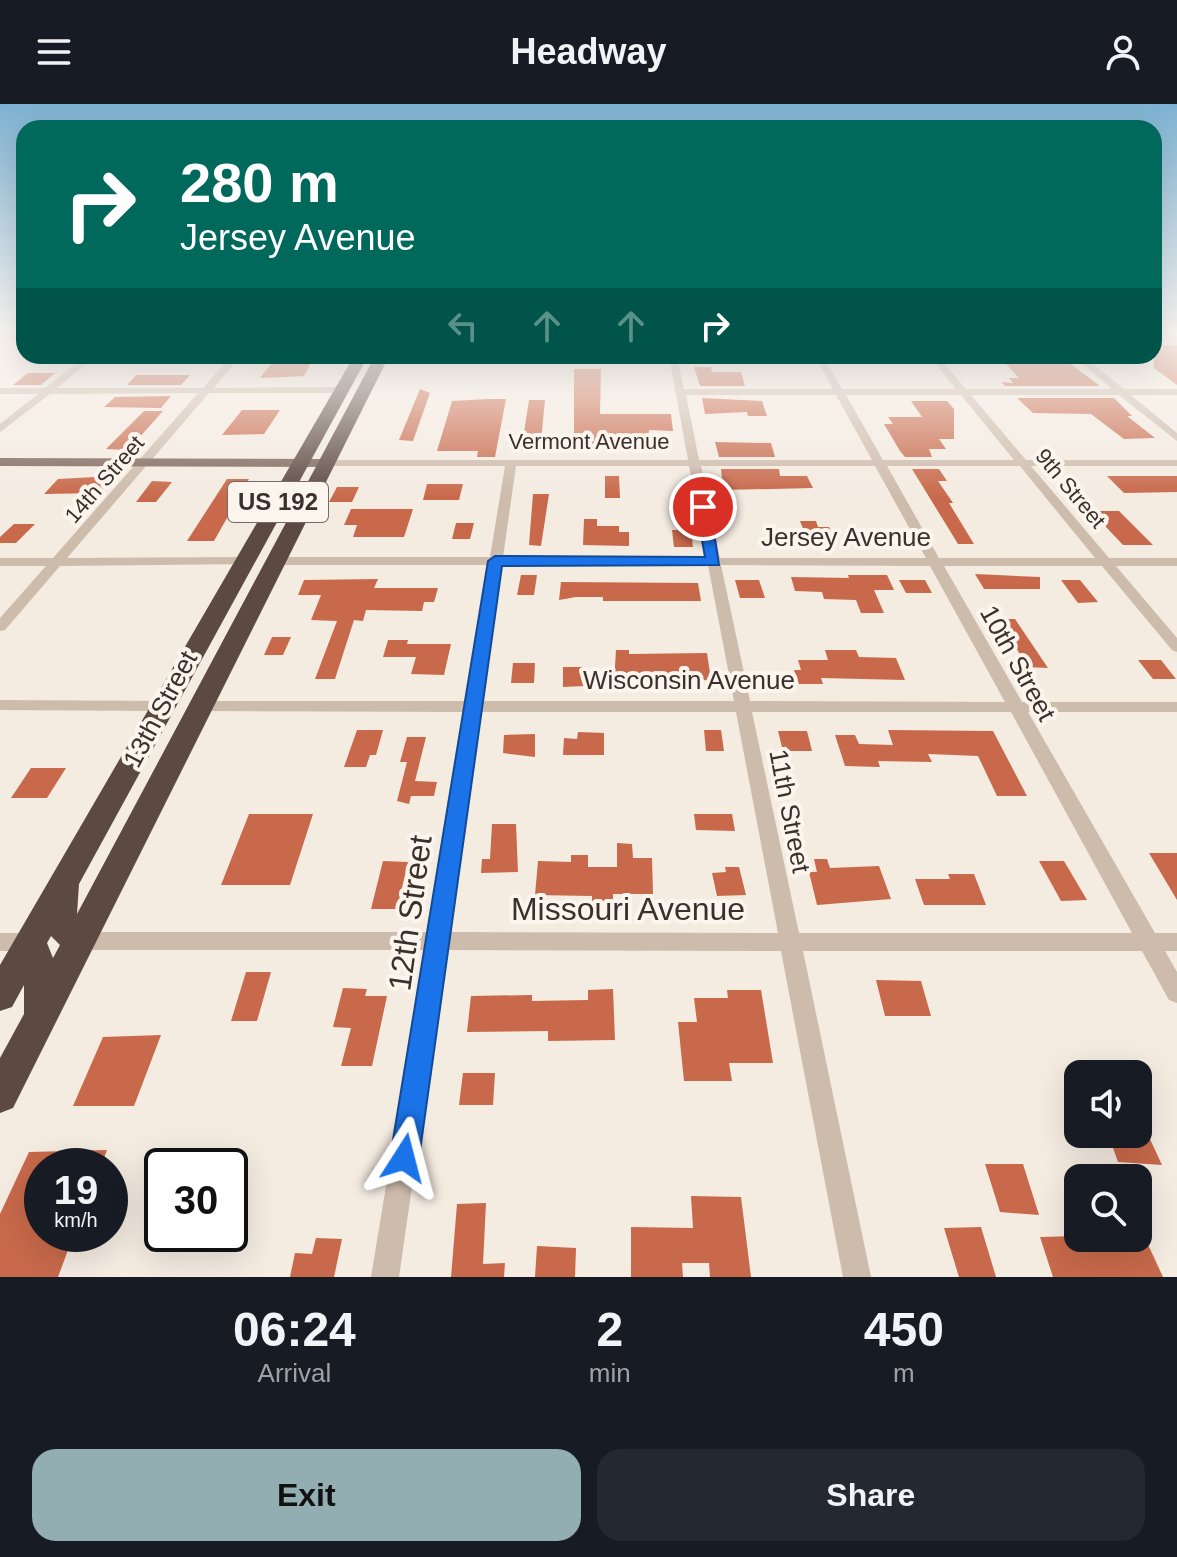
<!DOCTYPE html>
<style>
:root{--surface:#171b24;--page:#242831;--text:#f1f3f6;--muted:#9ea1a6;--accent:#92aeb2}
body{margin:0;font-family:Arial,sans-serif;background:var(--page);color:var(--text);height:100vh;display:flex;flex-direction:column;font-size:30px;white-space:nowrap}
*{box-sizing:border-box;margin:0}
p{font-size:26px;color:var(--muted)}
.icon{flex:none;width:44px;height:44px;fill:none;stroke:currentColor;stroke-width:2;stroke-linecap:round;stroke-linejoin:round}
.map{position:relative;height:1173px;overflow:hidden}
.side{display:flex;flex-direction:column;background:var(--surface);flex:1}
.side>*{flex:none}
.top-card{position:absolute;left:16px;top:16px;width:1146px;height:244px;border-radius:24px;box-shadow:0 8px 32px #0002;background:#00695c;color:#fff;overflow:hidden}
.buttons{position:absolute;left:1064px;top:956px;display:grid;gap:16px}
.buttons a{display:grid;place-items:center;width:88px;height:88px;border-radius:16px;background:var(--surface);box-shadow:0 8px 32px #0002;font-size:40px}
.speed{position:absolute;left:24px;top:1044px;display:flex;gap:16px;font-size:40px;font-weight:700;text-align:center}
.speed>*{display:grid;place-content:center;width:104px;height:104px;border-radius:50%;background:var(--surface);box-shadow:0 8px 32px #0002;line-height:1}
.speed small{font-size:20px;font-weight:400}
.speed .limit{border:4px solid #111;border-radius:12px;background:#fff;color:#111}
.pin{position:absolute;display:grid;place-items:center;width:68px;height:68px;color:#fff;margin:-34px;border:4px solid #fff;border-radius:50%;box-shadow:0 2px 8px #0007}
.me{position:absolute;width:88px;margin:-44px;rotate:9deg;stroke-linejoin:round;filter:drop-shadow(0 0 6px #0008)}
.turn{display:flex;align-items:center;gap:28px;height:168px;padding:0 32px;font-size:36px}
.turn .icon{width:104px;height:104px;stroke-width:2.5}
.turn b{display:block;font-size:56px;line-height:68px}
.lanes{display:flex;align-items:center;height:76px;padding:0 32px;background:#0003;justify-content:center;gap:40px;direction:ltr}
.lanes .off{opacity:.35}
.eta{display:flex;justify-content:space-evenly;align-items:center;height:136px;text-align:center}
.eta b{font-size:48px;font-weight:800;line-height:56px}
.primary-button{display:flex;gap:16px;margin-top:auto;padding:16px 32px}
.primary-button a{flex:1;height:92px;border-radius:24px;background:var(--accent);color:#111;font-size:32px;font-weight:800;line-height:92px;text-align:center}
.primary-button a+a{background:var(--page);color:var(--text)}
header{display:flex;justify-content:space-between;align-items:center;height:104px;padding:0 32px;background:var(--surface);font-size:36px;font-weight:800}
.map>svg:first-child{display:block}
</style>
<header><svg class="icon" aria-label="menu" viewBox="0 0 24 24"><path d="M4 6h16M4 12h16M4 18h16"/></svg>Headway<svg class="icon" aria-label="person" viewBox="0 0 24 24"><circle cx="12" cy="8" r="4"/><path d="M4 21q1-7 8-7t8 7"/></svg></header>
<div class="map">
<svg width="1177" height="1173" viewBox="0 0 1177 1173">
<rect width="100%" height="100%" fill="#f4ebe1"/>
<g fill="#c8694b">
<path d="M1177 241V281L1154 264V242Z"/>
<path d="M277 252H314L304 272 260 274Z"/>
<path d="M1045 256H1065L1100 282H1005L1001 278 1013 279 1009 274H1019L1006 260H1050Z"/>
<path d="M694 263H711L712 268H741L745 282H700Z"/>
<path d="M574 265H601L600 310H671L673 327 649 326 647 343H574Z"/>
<path d="M28 269H55L41 281H13Z"/>
<path d="M136 271H190L181 281H127Z"/>
<path d="M420 285 430 289 413 337 399 336Z"/>
<path d="M171 292 161 304 104 303 115 293Z"/>
<path d="M702 294 762 297 767 312H748L747 308 705 310Z"/>
<path d="M1017 294H1114L1132 312H1127L1155 334 1124 335 1091 310 1033 309Z"/>
<path d="M489 295H506L495 353H477L478 347H437L452 297Z"/>
<path d="M529 296H545L540 347H521Z"/>
<path d="M911 297H947L954 305V335H939L946 345H929L932 353H905L900 347 884 320H893L888 313H922Z"/>
<path d="M242 306H280L264 330 222 331Z"/>
<path d="M144 307H163L128 346 106 345Z"/>
<path d="M715 338 771 339 775 353H719Z"/>
<path d="M721 365H779L780 372H807L813 384 723 386Z"/>
<path d="M912 365H939L947 377H938L953 399H949L974 440H958Z"/>
<path d="M605 372H619L620 394H605Z"/>
<path d="M1107 372H1177V388L1124 389Z"/>
<path d="M95 373H114L99 389 44 390 58 375Z"/>
<path d="M227 375H249L214 437H187Z"/>
<path d="M152 377 172 378 156 398H136Z"/>
<path d="M427 380H463L459 396H423Z"/>
<path d="M337 383H359L352 398H329Z"/>
<path d="M533 390H549L541 442 529 441Z"/>
<path d="M351 405H413L404 433H353L357 421H344Z"/>
<path d="M1091 407H1119L1153 441H1123Z"/>
<path d="M584 415H597V422H619V428H629V442L583 441Z"/>
<path d="M800 417H816L818 423H829L837 440H809Z"/>
<path d="M456 419H474L470 435H452Z"/>
<path d="M14 420H35L16 439H0V433Z"/>
<path d="M672 426H691L693 443H674Z"/>
<path d="M975 470 1040 473V485H984Z"/>
<path d="M521 471H537L534 491H517Z"/>
<path d="M848 471H887L894 486H874L884 509H861L856 496 824 495 822 488 795 487 791 473 849 474Z"/>
<path d="M378 475 374 484H438L434 498H424L422 507 366 506 363 517 354 516 335 575H315L337 517 311 516 321 491H298L304 476Z"/>
<path d="M735 476H759L765 494H740Z"/>
<path d="M899 476H925L932 489H906Z"/>
<path d="M1061 476H1080L1098 498 1078 499Z"/>
<path d="M561 478 698 479 701 497H603V493H576L559 496Z"/>
<path d="M1000 515H1015L1048 564 1027 563Z"/>
<path d="M272 533H291L283 551H264Z"/>
<path d="M388 536H408L407 540H451L444 571 411 570 416 553H383Z"/>
<path d="M616 546H629V550L707 549 711 576 614 579Z"/>
<path d="M825 546H856L859 553 896 554 905 576 821 574 823 580H799L794 566H801L798 556H828Z"/>
<path d="M1138 556H1161L1176 575H1153Z"/>
<path d="M513 559H535L534 579H511Z"/>
<path d="M563 563H584L585 582 563 583Z"/>
<path d="M357 626H383L376 651H370L366 663H344Z"/>
<path d="M704 626H721L724 647H706Z"/>
<path d="M888 626 993 627 1027 692H997L978 652 928 650 932 658 878 657 880 663 845 662 835 631H855L859 640 893 641Z"/>
<path d="M778 627H807L812 647H783Z"/>
<path d="M578 628 604 629V651H563L564 634 577 635Z"/>
<path d="M535 630V653L503 649 504 631Z"/>
<path d="M407 633H426L415 677 437 678 434 692H411L409 700 397 697 407 658H400Z"/>
<path d="M31 664H66L47 694H11Z"/>
<path d="M249 710H313L290 781H221Z"/>
<path d="M694 710H732L735 727 696 726Z"/>
<path d="M492 720H516L518 768 481 769 482 755H490Z"/>
<path d="M617 739 632 740 633 754H652L653 790H613V805H592V792L535 791 538 757 571 758V751H588V763H617Z"/>
<path d="M1149 749H1177V796Z"/>
<path d="M814 755H827L830 764 879 762 891 795 817 801 809 768H817Z"/>
<path d="M383 757 408 758 397 805H371Z"/>
<path d="M1039 757H1064L1087 796 1061 797Z"/>
<path d="M725 763H739L746 791 717 792 712 769 726 768Z"/>
<path d="M948 770H974L986 801H924L915 775H950Z"/>
<path d="M246 868H271L257 917H231Z"/>
<path d="M876 876 921 877 931 912H885Z"/>
<path d="M343 884 367 885 365 892H387L372 962H341L351 924 333 923Z"/>
<path d="M613 885 615 936 548 937V927L467 928 471 892 532 891V897L588 896V886Z"/>
<path d="M727 886H761L773 959H729L732 977H684L678 918H697L694 894H728Z"/>
<path d="M161 931 134 1002H73L103 933Z"/>
<path d="M463 969H495L493 1001H459Z"/>
<path d="M1108 1030 1149 1033 1162 1061 1118 1058Z"/>
<path d="M107 1046 101 1062H42V1130H74L58 1173H0V1110L29 1048Z"/>
<path d="M985 1060H1023L1039 1111 1000 1108Z"/>
<path d="M691 1092 741 1093 751 1173H710L709 1159H682L683 1173H631V1123L693 1124Z"/>
<path d="M486 1099 483 1160 505 1159 504 1173H451L457 1100Z"/>
<path d="M981 1123 996 1173H959L944 1124Z"/>
<path d="M1077 1132 1145 1134 1163 1173H1053L1040 1133Z"/>
<path d="M316 1134 342 1135 334 1173H290L295 1149 312 1150Z"/>
<path d="M537 1142 576 1144 575 1173H535Z"/>
</g>
<g fill="none" stroke-linecap="round" stroke-linejoin="round">
<g fill="#cdbbac" fill-rule="evenodd">
<rect x="0" y="230" width="24" height="6"/>
<rect x="1154" y="231" width="23" height="6"/>
<path d="M86 252H95L57 284H203L231 252H240L214 284 342 283 347 286 342 289H209L67 454 245 453 252 457 250 460 60 462 5 526 0 527V514L46 462H0V454H53L198 289 50 290 0 328V320L38 290H0V284H45Z"/>
<path d="M669 252H677L684 285H833L815 252H823L842 285H956L929 252H938L966 285H1112L1074 252H1083L1124 285H1177V291H1131L1177 329V337L1119 291H971L1026 356H1177V362H1031L1109 454H1177V462H1116L1177 534V548L1172 546 1102 462H944L1022 598H1177V608H1028L1155 829H1177V847H1165L1177 868V899L1169 896 1142 847H803L871 1173H843L781 847 446 846 399 1173H371L425 846H79L71 843 68 837 71 831 79 828H428L464 608 200 607 192 602 200 597H466L489 461H275L268 457 275 453H490L505 362H326L320 359 326 356H688ZM686 291H836L872 356H699ZM846 291H961L1014 356H883ZM516 362H689L707 454 503 453ZM701 362H875L926 454H720ZM887 362H1020L1095 454H939ZM502 461H708L734 597H482ZM721 461 930 462 1005 598 750 597ZM481 608H736L778 829 449 828ZM752 608H1011L1132 829H799Z"/>
<path d="M0 596 163 597 171 602 163 607 0 606Z"/>
<path d="M0 829H30L38 832 41 838 38 844 30 847H0Z"/>
</g>
<path fill="#7d675c" fill-rule="evenodd" d="M0 354 326 355 333 359 326 363 0 362Z"/>
<path fill="#5c4a42" fill-rule="evenodd" d="M354 252H368L79 780 77 810 375 252H389L13 1004 0 1009V954L24 910V881L12 903 0 907V861ZM51 832 60 841 53 854 47 839Z"/>
</g>
<linearGradient id="sky" x2="0" y2="1"><stop stop-color="#7eb2d2"/><stop offset="0.58" stop-color="#faf6f2"/><stop offset="1" stop-color="#faf6f2" stop-opacity="0"/></linearGradient>
<rect width="1177" height="394" fill="url(#sky)"/>
<path fill="#1a73e8" stroke="#114b97" stroke-width="2" d="M703 399 710 403 719 461 502 462 419 1054 415 1064 404 1068 394 1064 390 1054 488 457 495 452 705 453 696 403Z"/>
<g text-anchor="middle" stroke-width="8" stroke-linejoin="round" paint-order="stroke">
<g font-size="22" fill="#3b302b" stroke="#fbf5ee">
<text x="589" y="345">Vermont Avenue</text>
<text transform="translate(104 375) rotate(-49)" y="8">14th Street</text>
<text transform="translate(1071 384) rotate(50)" y="8">9th Street</text>
</g>
<rect fill="#fbf5ee" stroke="#756b66" stroke-width="2" x="228" y="378" width="100" height="40" rx="6"/>
<g font-size="24" font-weight="bold" fill="#3b302b">
<text x="278" y="406">US 192</text>
</g>
<g font-size="26" fill="#3b302b" stroke="#fbf5ee">
<text x="846" y="442">Jersey Avenue</text>
<text transform="translate(1018 559) rotate(61)" y="9">10th Street</text>
<text x="689" y="585">Wisconsin Avenue</text>
<text transform="translate(160 605) rotate(-62)" y="9">13th Street</text>
<text transform="translate(790 707) rotate(79)" y="9">11th Street</text>
</g>
<g font-size="32" fill="#3b302b" stroke="#fbf5ee">
<text x="628" y="816">Missouri Avenue</text>
<text transform="translate(410 809) rotate(-82)" y="11">12th Street</text>
</g>
</g>
</svg>
<div class="buttons">
<a><svg class="icon" aria-label="sound" viewBox="0 0 24 24"><path d="M4 9h4l5-4v14l-5-4H4zM17 9q2 3 0 6"/></svg></a>
<a><svg class="icon" aria-label="search" viewBox="0 0 24 24"><circle cx="10" cy="10" r="6"/><path d="M15 15l6 6"/></svg></a>
</div>
<div class="speed"><div>19<small>km/h</small></div><div class="limit">30</div></div>
<div class="pin" style="left:703px;top:403px;background:#d93025"><svg class="icon" aria-label="arrive" viewBox="0 0 24 24"><path d="M6 21V4h12l-3 4 3 4H6"/></svg></div>
<svg class="me" style="left:404px;top:1054px" viewBox="-20 -20 40 40"><path d="M0-17L14 15 0 8-14 15z" fill="#1a73e8" stroke="#fff" stroke-width="4"/></svg>
<div class="top-card">
<div class="turn"><svg class="icon" aria-label="right" viewBox="0 0 24 24"><path d="M7 20v-9h11M14 6l5 5-5 5"/></svg><div><b>280 m</b>Jersey Avenue</div></div>
<div class="lanes"><svg class="icon off" aria-label="left" viewBox="0 0 24 24"><path d="M17 20v-9H6M10 6l-5 5 5 5"/></svg><svg class="icon off" aria-label="ahead" viewBox="0 0 24 24"><path d="M12 20V5M6 11l6-6 6 6"/></svg><svg class="icon off" aria-label="ahead" viewBox="0 0 24 24"><path d="M12 20V5M6 11l6-6 6 6"/></svg><svg class="icon" aria-label="right" viewBox="0 0 24 24"><path d="M7 20v-9h11M14 6l5 5-5 5"/></svg></div>
</div>
</div>
<section class="side">
<div class="eta">
<div><b>06:24</b><p>Arrival</p></div>
<div><b>2</b><p>min</p></div>
<div><b>450</b><p>m</p></div>
</div>
<div class="primary-button"><a>Exit</a><a>Share</a></div>
</section>
